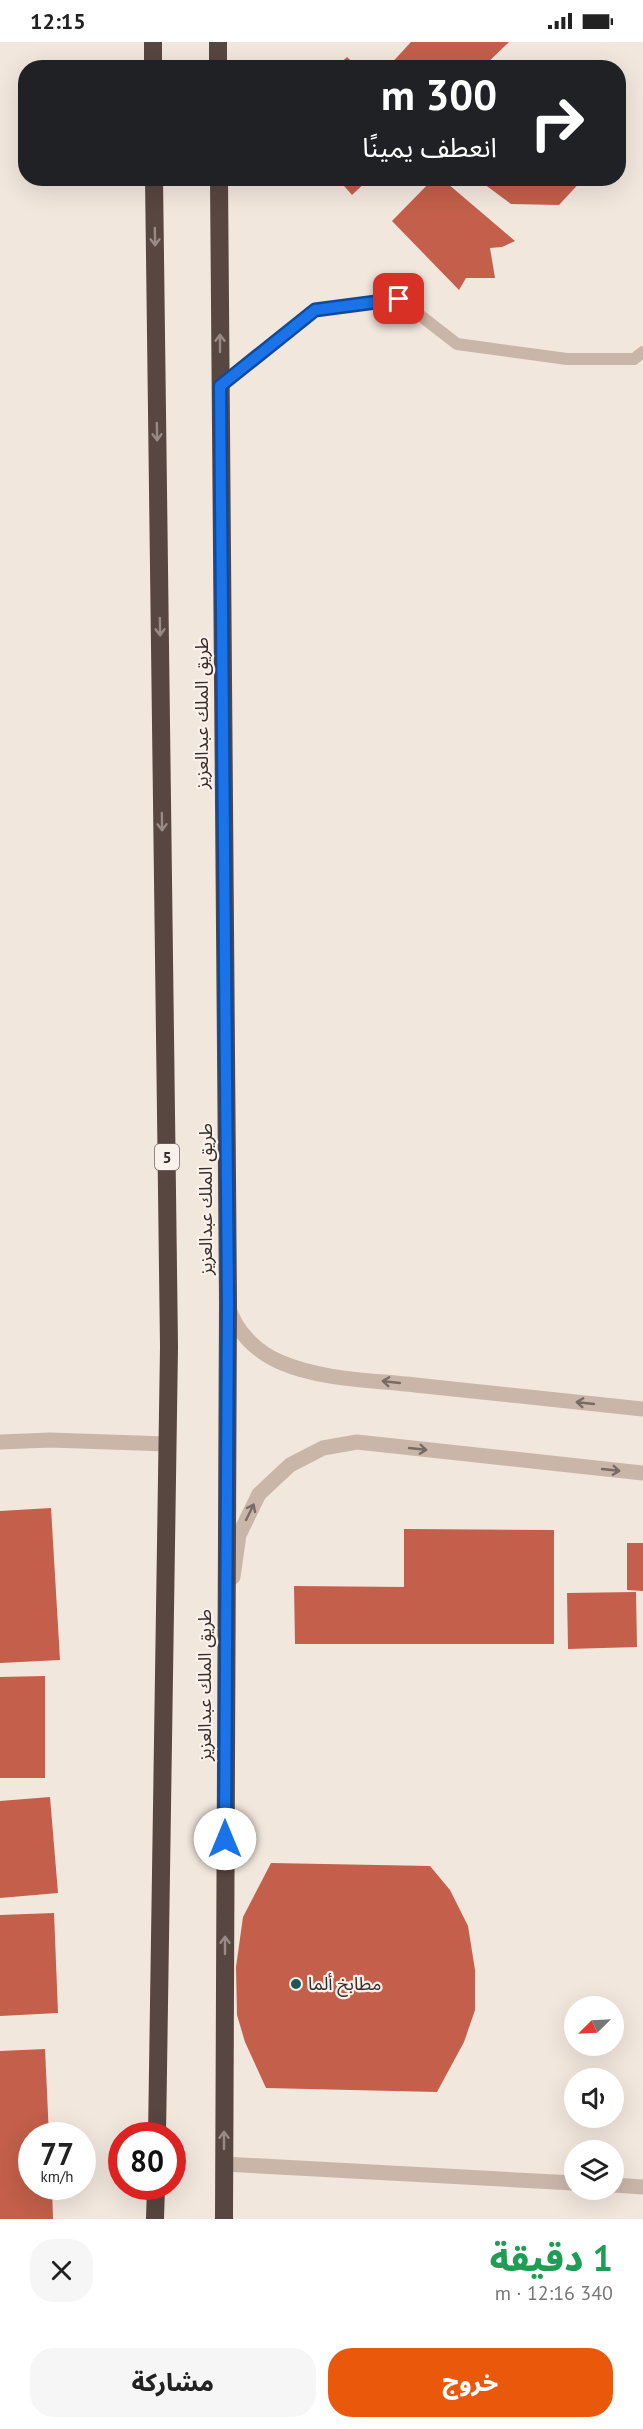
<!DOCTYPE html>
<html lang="ar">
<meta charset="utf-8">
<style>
:root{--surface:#fff;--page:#f6f6f6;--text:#222;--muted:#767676;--accent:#ea580c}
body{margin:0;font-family:"PT Sans","Noto Sans Arabic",sans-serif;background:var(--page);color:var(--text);direction:rtl;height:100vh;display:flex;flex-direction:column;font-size:22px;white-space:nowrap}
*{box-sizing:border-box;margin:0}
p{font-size:20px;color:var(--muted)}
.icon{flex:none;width:33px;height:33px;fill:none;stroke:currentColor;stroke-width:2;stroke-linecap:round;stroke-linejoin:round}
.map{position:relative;height:2177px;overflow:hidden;direction:ltr}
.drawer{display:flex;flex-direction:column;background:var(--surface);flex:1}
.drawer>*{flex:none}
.hud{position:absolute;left:18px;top:18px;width:608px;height:126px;border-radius:24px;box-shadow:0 6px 24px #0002;direction:rtl;background:#202124;color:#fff;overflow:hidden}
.needle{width:39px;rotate:246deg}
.tools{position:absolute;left:564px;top:1954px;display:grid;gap:12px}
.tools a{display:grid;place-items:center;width:60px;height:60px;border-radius:50%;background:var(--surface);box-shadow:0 6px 24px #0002;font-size:30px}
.speed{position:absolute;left:18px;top:2080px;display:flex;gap:12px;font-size:30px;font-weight:700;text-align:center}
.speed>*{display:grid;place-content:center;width:78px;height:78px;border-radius:50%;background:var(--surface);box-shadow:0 6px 24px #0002;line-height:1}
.speed small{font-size:15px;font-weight:400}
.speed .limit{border:9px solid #d22;background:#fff;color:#111}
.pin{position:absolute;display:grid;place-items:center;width:51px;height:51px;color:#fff;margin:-26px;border-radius:12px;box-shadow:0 3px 9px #0006}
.me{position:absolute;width:66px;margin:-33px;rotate:0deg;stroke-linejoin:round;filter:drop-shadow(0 0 4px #0008)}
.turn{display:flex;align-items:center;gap:21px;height:126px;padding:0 30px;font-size:27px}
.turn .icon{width:78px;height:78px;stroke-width:2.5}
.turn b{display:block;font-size:42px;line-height:51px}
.round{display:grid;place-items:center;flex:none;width:63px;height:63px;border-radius:24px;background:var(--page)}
.headline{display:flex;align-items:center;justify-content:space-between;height:102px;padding:0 30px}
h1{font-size:36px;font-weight:800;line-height:45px;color:#1e9e55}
.action{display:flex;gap:12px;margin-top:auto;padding:12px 30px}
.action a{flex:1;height:69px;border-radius:24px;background:var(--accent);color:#fff;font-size:24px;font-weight:800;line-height:69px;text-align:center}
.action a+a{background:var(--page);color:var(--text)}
.status{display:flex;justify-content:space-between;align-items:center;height:42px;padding:0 30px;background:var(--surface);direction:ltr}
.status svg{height:16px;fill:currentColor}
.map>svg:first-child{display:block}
</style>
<div class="status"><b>12:15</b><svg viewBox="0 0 49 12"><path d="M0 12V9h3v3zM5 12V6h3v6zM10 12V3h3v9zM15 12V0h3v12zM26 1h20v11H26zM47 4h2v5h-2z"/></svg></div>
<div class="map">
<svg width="643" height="2177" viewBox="0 0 643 2177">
<rect width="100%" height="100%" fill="#f2e7dd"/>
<g fill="#c35f4a">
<path d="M411 0H509L482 26H387Z"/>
<path d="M347 15 359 26H335Z"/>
<path d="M337 136H370L352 153Z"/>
<path d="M434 136H441L515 199 502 205 490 206 495 236H466L459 248 392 179Z"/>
<path d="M476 136H584L559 163 511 162Z"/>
<path d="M51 1466 60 1618 0 1621V1469Z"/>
<path d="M404 1487 554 1488V1602H295L294 1544 404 1545Z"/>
<path d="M627 1501H643V1549L627 1548Z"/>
<path d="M636 1550 637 1605 568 1607 567 1551Z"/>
<path d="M45 1634V1736H0V1635Z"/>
<path d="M50 1755 58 1851 0 1856V1759Z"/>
<path d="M271 1821 430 1824 450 1848 468 1884 475 1928V1968L464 2000 437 2050 266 2046 245 2000 237 1973 236 1925 243 1875Z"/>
<path d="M54 1871 58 1971 0 1974V1873Z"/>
<path d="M45 2007 49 2094H32V2145H52L53 2177H0V2009Z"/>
</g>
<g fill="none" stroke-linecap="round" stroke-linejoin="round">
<path stroke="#cab6a9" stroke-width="12" d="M220 344 315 268 399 257 457 302 567 317H634L643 310"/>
<g stroke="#cab6a9" stroke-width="15">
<path d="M229 1266C236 1290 257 1310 280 1320 321 1338 372 1338 415 1343 491 1351 567 1359 643 1367"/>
<path d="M0 1400 50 1398 167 1402"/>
<path d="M233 1535 239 1493 259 1452 290 1423 323 1406 357 1400 643 1431"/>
<path d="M224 2122 574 2141"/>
<path d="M614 2143 643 2145"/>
</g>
<g stroke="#584640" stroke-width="18">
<path d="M153 0V26"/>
<path d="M218 0V26"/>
<path d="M154 136 169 1305 157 2094"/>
<path d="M219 136 228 1261 224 2177"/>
<path d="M155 2177 156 2145"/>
</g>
</g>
<defs><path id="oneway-shaft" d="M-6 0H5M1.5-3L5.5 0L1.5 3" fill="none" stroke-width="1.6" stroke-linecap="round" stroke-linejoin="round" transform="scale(1.5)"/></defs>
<g stroke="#988a84">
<use href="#oneway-shaft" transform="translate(155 195) rotate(89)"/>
<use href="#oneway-shaft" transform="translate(220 301) rotate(-90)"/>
<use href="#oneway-shaft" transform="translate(157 390) rotate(89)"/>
<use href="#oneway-shaft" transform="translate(160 585) rotate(89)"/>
<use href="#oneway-shaft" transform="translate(162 780) rotate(89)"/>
<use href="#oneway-shaft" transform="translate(225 1903) rotate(-90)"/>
<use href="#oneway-shaft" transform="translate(224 2098) rotate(-90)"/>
</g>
<g stroke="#796a63">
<use href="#oneway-shaft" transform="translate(391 1340) rotate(-174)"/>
<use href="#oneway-shaft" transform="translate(585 1361) rotate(-174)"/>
<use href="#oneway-shaft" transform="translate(418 1407) rotate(6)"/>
<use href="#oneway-shaft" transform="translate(611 1428) rotate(6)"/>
<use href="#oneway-shaft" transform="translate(250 1470) rotate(-64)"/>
</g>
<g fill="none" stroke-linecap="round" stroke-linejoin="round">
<g stroke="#114b97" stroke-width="15">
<path id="route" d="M225 1797 228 1261 220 344 315 268 399 257"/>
</g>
<use href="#route" stroke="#1a73e8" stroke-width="10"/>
</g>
<circle fill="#1f5858" stroke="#f9f1ea" stroke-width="2" cx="296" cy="1942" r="6"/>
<g text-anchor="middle" stroke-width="4.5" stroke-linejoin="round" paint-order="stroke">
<rect fill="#f9f1ea" stroke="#716763" stroke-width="1.5" x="155" y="1102" width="24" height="26" rx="4.5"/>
<g font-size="16" font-weight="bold" fill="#372c29">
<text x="167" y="1121">5</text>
</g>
<g font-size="18" fill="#372c29" stroke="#f9f1ea">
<text transform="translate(202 671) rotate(-90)" y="6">طريق الملك عبدالعزيز</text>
<text transform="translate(206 1157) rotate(-90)" y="6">طريق الملك عبدالعزيز</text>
<text transform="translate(205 1643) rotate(-90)" y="6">طريق الملك عبدالعزيز</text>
</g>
<g font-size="18" fill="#372c29" stroke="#f9f1ea" text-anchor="start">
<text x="308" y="1948">مطابخ ألما</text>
</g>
</g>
</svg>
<div class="tools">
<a><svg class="needle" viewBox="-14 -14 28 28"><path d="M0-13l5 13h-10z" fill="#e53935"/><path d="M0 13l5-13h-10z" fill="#767676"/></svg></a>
<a><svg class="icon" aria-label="sound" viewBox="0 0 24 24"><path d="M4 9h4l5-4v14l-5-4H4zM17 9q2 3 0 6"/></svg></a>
<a><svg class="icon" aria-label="layers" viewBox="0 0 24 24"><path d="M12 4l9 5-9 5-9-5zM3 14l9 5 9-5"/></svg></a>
</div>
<div class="speed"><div>77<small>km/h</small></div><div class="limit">80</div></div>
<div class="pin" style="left:399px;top:257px;background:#d93025"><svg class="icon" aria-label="arrive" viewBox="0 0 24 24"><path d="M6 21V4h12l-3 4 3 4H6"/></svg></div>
<svg class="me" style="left:225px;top:1797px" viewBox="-20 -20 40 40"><circle r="19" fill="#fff"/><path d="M0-13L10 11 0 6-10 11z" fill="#1a73e8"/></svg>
<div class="hud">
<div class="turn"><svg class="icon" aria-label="right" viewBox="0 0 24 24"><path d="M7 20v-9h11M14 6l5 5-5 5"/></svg><div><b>300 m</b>انعطف يمينًا</div></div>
</div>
</div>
<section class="drawer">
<div class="headline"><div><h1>1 دقيقة</h1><p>340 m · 12:16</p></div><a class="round"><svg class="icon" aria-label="close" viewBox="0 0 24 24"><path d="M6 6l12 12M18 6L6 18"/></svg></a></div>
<div class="action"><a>خروج</a><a>مشاركة</a></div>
</section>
